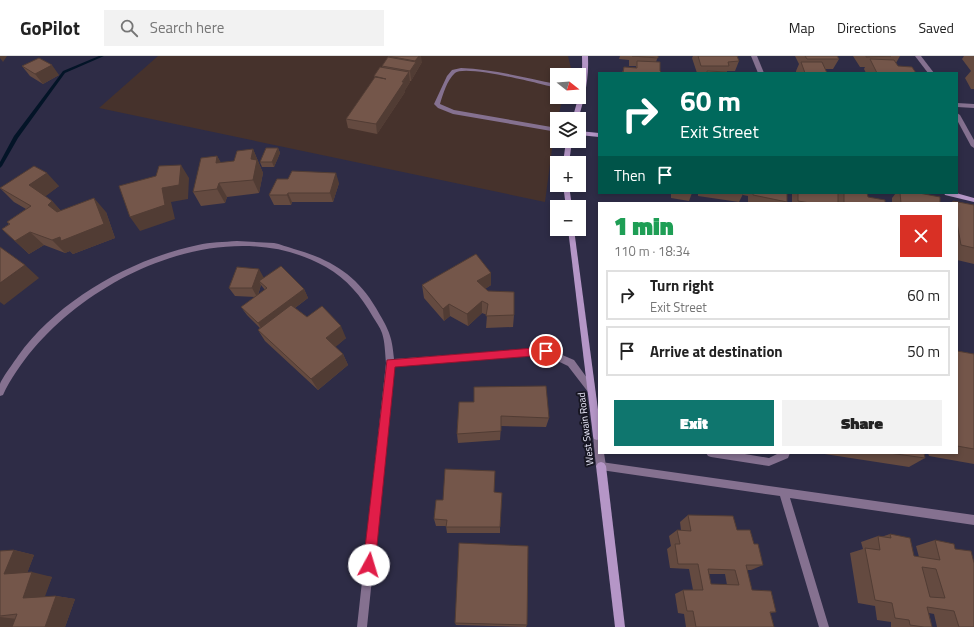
<!DOCTYPE html>
<meta charset="utf-8">
<style>
:root{--surface:#fff;--page:#f2f2f2;--text:#222;--muted:#767676;--line:#e0e0e0;--accent:#0f766e}
body{margin:0;font-family:"Titillium Web",sans-serif;background:var(--page);color:var(--text);height:100vh;display:flex;flex-direction:column;font-size:15px;white-space:nowrap}
*{box-sizing:border-box;margin:0}
p{font-size:13px;color:var(--muted)}
.icon{flex:none;width:22px;height:22px;fill:none;stroke:currentColor;stroke-width:2;stroke-linecap:round;stroke-linejoin:round}
.map{position:relative;flex:1;overflow:hidden}
.side{position:absolute;left:598px;top:146px;width:360px;height:252px;display:flex;flex-direction:column;background:var(--surface);border-radius:0px;box-shadow:0 2px 6px #0003}
.side>*{flex:none}
.guide{position:absolute;left:598px;top:16px;width:360px;height:122px;border-radius:0px;box-shadow:0 2px 6px #0003;background:#00695c;color:#fff;overflow:hidden}
.needle{width:26px;rotate:107deg}
.tools{position:absolute;left:550px;top:12px;display:grid;gap:8px}
.tools a{display:grid;place-items:center;width:36px;height:36px;border-radius:0px;background:var(--surface);box-shadow:0 2px 6px #0003;font-size:20px}
.pin{position:absolute;display:grid;place-items:center;width:34px;height:34px;color:#fff;margin:-17px;border:2px solid #fff;border-radius:50%;box-shadow:0 1px 4px #0007}
.me{position:absolute;width:44px;margin:-22px;rotate:6deg;stroke-linejoin:round;filter:drop-shadow(0 0 3px #0008)}
.turn{display:flex;align-items:center;gap:14px;height:84px;padding:0 16px;font-size:18px}
.turn .icon{width:52px;height:52px;stroke-width:2.5}
.turn b{display:block;font-size:28px;line-height:34px}
.then{display:flex;align-items:center;height:38px;padding:0 16px;background:#0003;gap:8px;font-size:15px}
.round{display:grid;place-items:center;flex:none;width:42px;height:42px;border-radius:0px;background:var(--page)}
.overview{display:flex;align-items:center;justify-content:space-between;height:68px;padding:0 16px}
h1{font-size:24px;font-weight:800;line-height:30px;color:#1e9e55}
.action{display:flex;gap:8px;margin-top:auto;padding:8px 16px}
.action a{flex:1;height:46px;border-radius:0px;background:var(--accent);color:#fff;font-size:16px;font-weight:800;line-height:46px;text-align:center}
.action a+a{background:var(--page);color:var(--text)}
ul{padding:0;list-style:none}
li{display:flex;align-items:center;gap:12px;height:50px;margin:0 8px 6px;padding:0 8px;border:2px solid var(--line);border-radius:0px}
li div{flex:1}
li b{display:block;font-size:15px}
li em{font-style:normal}
header{display:flex;align-items:center;gap:24px;box-sizing:border-box;height:56px;padding:0 20px;background:var(--surface);border-bottom:1px solid var(--line)}
header strong{font-size:19px}
nav{display:flex;gap:22px;margin-inline-start:auto;font-size:14px}
.search{width:280px;height:36px;background:var(--page);display:flex;align-items:center;gap:10px;box-sizing:border-box;padding:0 14px;border-radius:0px;color:var(--muted);font-size:15px}
.map>svg:first-child{display:block}
</style>
<header>
<strong>GoPilot</strong>
<div class="search"><svg class="icon" aria-label="search" viewBox="0 0 24 24"><circle cx="10" cy="10" r="6"/><path d="M15 15l6 6"/></svg>Search here</div>
<nav><a>Map</a><a>Directions</a><a>Saved</a></nav>
</header>
<div class="map">
<svg width="974" height="571" viewBox="0 0 974 571">
<rect width="100%" height="100%" fill="#2e2c46"/>
<path fill="#46322c" d="M158 0H568L571 12 569 19H557V41H563L554 78 545 146 99 52Z"/>
<g fill="none" stroke-linecap="round" stroke-linejoin="round">
<path fill="#031427" fill-rule="evenodd" d="M99 0H104L65 17 18 82 2 110 0 112V106L14 80 63 15Z"/>
<g fill="#857190" fill-rule="evenodd">
<path d="M461 12C493 13 525 22 557 28V32C541 28 465 8 455 17 447 24 443 38 440 48L454 54 557 72V76L453 58 438 52 434 48 447 20 452 14Z"/>
<path d="M957 47 974 48V52L957 51Z"/>
<path d="M706 397H739L769 402 779 397H790L788 402 769 410 711 401 708 400Z"/>
<path d="M601 406 974 459V469L790 442 829 571H819L780 440 601 414 598 413 596 410 598 407Z"/>
</g>
<g fill="#857190" fill-rule="evenodd">
<path d="M751 0H757L764 17H758Z"/>
<path d="M915 0H921L934 17H928Z"/>
<path d="M957 57 960 59 974 84V92L971 90 957 64Z"/>
<path d="M237 185C249 186 261 186 274 187 280 188 287 191 294 193 330 203 357 219 376 252 388 273 392 278 394 303L546 292 574 304 595 333 594 336 591 337 588 336 568 310 545 299 394 310 367 571H357L386 307C385 297 385 286 382 277 380 271 376 266 373 261 361 240 347 223 326 211 217 149 54 234 3 339L0 340C0 336 0 331 0 328 2 322 14 306 18 300 58 244 131 203 198 189 210 186 224 186 237 185Z"/>
<path d="M597 376 599 377V397H604L606 410 604 413 601 414 598 413 596 410 593 380 594 377Z"/>
</g>
<g fill="#b596c7" fill-rule="evenodd">
<path d="M582 0H588C589 22 585 42 578 63H572C579 42 583 22 582 0Z"/>
<path d="M579 75 599 77V81L579 79Z"/>
<path d="M566 85H572L569 107H563Z"/>
<path d="M563 129H569L572 151H566Z"/>
<path d="M944 137H956L974 142V146L945 139Z"/>
<path d="M568 173H574L599 361V383L597 384 594 383 593 380Z"/>
<path d="M601 406 604 407 606 410 625 571H615L596 410 598 407Z"/>
</g>
</g>
<g fill="#644a40" fill-rule="evenodd">
<path d="M388 0 422 6 411 25H410V26L405 34V36L377 78 348 72 346 63 375 22 374 20 382 11V10L388 1Z"/>
<path d="M620 0H658L656 6 660 15 662 17H622L624 11 636 12V10H629V4L619 3Z"/>
<path d="M693 0H737L739 5 735 15H727V17H697L692 2Z"/>
<path d="M795 0H837L839 3 833 13H825L827 17H796V15L799 8Z"/>
<path d="M853 0H900L896 7 898 10 916 17H866L864 13 865 11H860Z"/>
<path d="M964 0H974V33H971L965 22 971 15 962 3Z"/>
<path d="M22 10 59 19 43 28 30 20Z"/>
<path d="M278 92 280 97 274 111H262L260 106Z"/>
<path d="M253 93 263 117 259 137 227 141 225 147 201 150 193 136 217 100 221 107 234 105Z"/>
<path d="M339 127 333 146H292L291 149H274L269 139Z"/>
<path d="M59 130 45 140 52 145 61 155 106 156 115 182 73 198 70 195 65 197 44 189 29 198 2 173 9 168 7 166 26 153 14 146 0 132Z"/>
<path d="M671 137H692L689 145 671 142Z"/>
<path d="M698 137H787V146L786 147H748V140L743 139V138L739 146 698 140Z"/>
<path d="M792 137H867L868 141 885 147H792Z"/>
<path d="M896 137H919L940 147H892V142Z"/>
<path d="M953 145 974 149V208L957 204V147H951Z"/>
<path d="M491 217V229L485 233 514 259 513 271 486 272 487 259 482 257 468 270 450 260 444 265 424 242 422 229Z"/>
<path d="M264 222 304 233 308 242 295 252 307 261 346 282 335 291 343 298 348 309 318 334 265 285 258 274 260 272 247 259 241 251 255 241 235 240 229 232ZM261 229 265 234 258 239Z"/>
<path d="M957 295 974 298V408L929 400 928 397H957Z"/>
<path d="M459 346 549 362 546 371 501 370 500 384 458 387 457 378Z"/>
<path d="M818 397H924L925 402 909 411Z"/>
<path d="M494 436 500 471V477H447L446 470H436L434 463Z"/>
<path d="M688 459 737 474 754 488 763 509 751 514H747L752 534 776 556 770 557 774 571H686L684 558 678 557 675 538 683 534H693L689 513 670 512 667 493 671 490 669 480 677 474H681L680 466ZM709 518H725L727 529 711 528Z"/>
<path d="M890 478 914 500 919 501 916 490 935 484 974 571H937L934 558 929 557 932 571H891V566L877 564 875 550 858 547 850 497 863 493 861 486 878 480 881 481Z"/>
<path d="M14 494 34 499 27 517 52 521 44 541 56 540 75 543 65 571H0V495Z"/>
<path d="M455 567 527 569 526 571 456 569Z"/>
</g>
<g fill="#513c34">
<path d="M0 0H7L3 6 0 2Z"/>
<path d="M419 0H421L422 6 411 25 410 15 416 7 415 5Z"/>
<path d="M52 9 59 19 43 28 35 18Z"/>
<path d="M409 16 410 26 405 34V36L377 78 376 68Z"/>
<path d="M278 92 280 97 274 111 272 106Z"/>
<path d="M253 93 263 117 259 137 253 124 251 103Z"/>
<path d="M217 100 225 114 216 107Z"/>
<path d="M181 109 189 122 188 143 171 146 175 163 140 175 130 161Z"/>
<path d="M47 117 59 130 42 143 29 129Z"/>
<path d="M336 117 339 127 333 146 330 137Z"/>
<path d="M219 127 227 141 225 147 217 133Z"/>
<path d="M288 137 292 146 291 149 287 139Z"/>
<path d="M94 142 106 156 115 182 73 198 70 195 65 197 52 184Z"/>
<path d="M52 145 64 158 60 162 48 149Z"/>
<path d="M30 176 44 189 29 198 15 185Z"/>
<path d="M25 209 39 222 4 249 0 246V227Z"/>
<path d="M259 213 264 222 259 225 261 229 257 241 252 232Z"/>
<path d="M491 217V229L477 238V225Z"/>
<path d="M304 233 308 242 263 276 258 267Z"/>
<path d="M482 245V257L468 270 467 258Z"/>
<path d="M449 248 450 260 444 265 443 253Z"/>
<path d="M341 270 346 282 332 294 326 282Z"/>
<path d="M343 298 348 309 318 334 311 323Z"/>
<path d="M14 494 34 499 25 523 4 518Z"/>
<path d="M32 516 52 521 43 546 23 542Z"/>
<path d="M56 540 75 543 65 571H45Z"/>
<path d="M0 561 17 563 14 571H0Z"/>
</g>
<g fill="#74564a" stroke="#513c34" fill-rule="evenodd">
<path d="M388 0H419L415 5Z"/>
<path d="M632 0H658V2Z"/>
<path d="M698 0H737L739 5 728 6 729 10H701Z"/>
<path d="M805 0H837L839 3H807Z"/>
<path d="M866 0H891L866 1Z"/>
<path d="M388 1 416 6 410 15 382 10Z"/>
<path d="M39 2 52 9 35 18 22 10Z"/>
<path d="M870 3 894 4 898 10 912 11 916 17H877Z"/>
<path d="M637 5 660 6V15L662 17H623L624 11 637 12Z"/>
<path d="M801 6H822L827 17H805Z"/>
<path d="M380 11 409 16 402 26H404L376 68 346 63 375 21 386 23 374 20Z"/>
<path d="M707 15 727 16V17H707Z"/>
<path d="M266 92H278L272 106H260Z"/>
<path d="M253 93 251 103 257 104 253 124 219 127 217 133 193 136 201 102 217 100 216 107 234 105 237 95Z"/>
<path d="M181 109 179 129 162 132 165 149 130 161 119 130 156 120 159 110Z"/>
<path d="M34 110 47 117 29 129 52 145 48 149 57 156 94 142 104 168 61 185 60 181 52 184 30 176 15 185 2 173 10 168 7 166 31 150 0 132Z"/>
<path d="M292 115 336 117 330 137H288L287 139H269L277 123H288Z"/>
<path d="M753 137H787V146L753 139Z"/>
<path d="M798 137H838V147H810L798 145Z"/>
<path d="M844 137H867L868 141 885 144V147H844Z"/>
<path d="M900 137H919L940 141V147H901Z"/>
<path d="M953 145 974 149V192L961 189 957 167V147H954Z"/>
<path d="M0 191 25 209 0 227Z"/>
<path d="M476 198 491 217 477 225 488 235 514 236V259L486 260 488 248 482 245 467 258 449 248 443 253 422 229Z"/>
<path d="M281 210 304 233 258 267 241 251 267 232 259 225Z"/>
<path d="M237 211 259 213 252 232H229Z"/>
<path d="M291 249 307 261 322 250 341 270 326 282 343 298 311 323 258 274Z"/>
<path d="M957 295 974 298V393L957 390Z"/>
<path d="M546 330 549 362 501 360V375L457 378 459 346H474V331Z"/>
<path d="M889 397H924L925 402Z"/>
<path d="M445 413 495 415 494 436 502 437 500 471H446L447 464 434 463 436 444H443Z"/>
<path d="M688 459 733 460 737 474H750L754 488H758L763 509H746L752 534 771 535 776 556H770L774 571H696L693 555H687L683 534H703L698 508H678L675 488H680L677 474 691 475ZM708 513 735 514 739 529 711 528Z"/>
<path d="M890 478 910 482 914 500 940 504 935 484 954 488 955 493 971 495 974 507V571H959L954 555 927 551 932 571H924L910 569 909 564 895 562 892 547 875 544 865 492 880 494 878 480 891 482ZM922 511 936 513 945 542 930 541Z"/>
<path d="M459 487 528 490 527 569 455 567Z"/>
<path d="M14 494 4 518 32 516 23 542 56 540 45 571H12L17 558 0 560V495Z"/>
</g>
<path fill="#e11d48" stroke="#92132f" d="M546 291 549 292 550 295 549 298 546 299 395 311 375 509 373 513 369 515 365 513 363 509 387 304Z"/>
<g text-anchor="middle" stroke-width="4" stroke-linejoin="round" paint-order="stroke">
<g font-size="10" fill="#edecfd" stroke="#171622">
<text transform="translate(585 373) rotate(-97)" y="4">West Swain Road</text>
</g>
</g>
</svg>
<div class="tools">
<a><svg class="needle" viewBox="-14 -14 28 28"><path d="M0-13l5 13h-10z" fill="#e53935"/><path d="M0 13l5-13h-10z" fill="#767676"/></svg></a>
<a><svg class="icon" aria-label="layers" viewBox="0 0 24 24"><path d="M12 4l9 5-9 5-9-5zM3 14l9 5 9-5"/></svg></a>
<a>+</a>
<a>−</a>
</div>
<div class="pin" style="left:546px;top:295px;background:#d93025"><svg class="icon" aria-label="arrive" viewBox="0 0 24 24"><path d="M6 21V4h12l-3 4 3 4H6"/></svg></div>
<svg class="me" style="left:369px;top:509px" viewBox="-20 -20 40 40"><circle r="19" fill="#fff"/><path d="M0-13L10 11 0 6-10 11z" fill="#e11d48"/></svg>
<div class="guide">
<div class="turn"><svg class="icon" aria-label="right" viewBox="0 0 24 24"><path d="M7 20v-9h11M14 6l5 5-5 5"/></svg><div><b>60 m</b>Exit Street</div></div>
<div class="then">Then<svg class="icon" aria-label="arrive" viewBox="0 0 24 24"><path d="M6 21V4h12l-3 4 3 4H6"/></svg></div>
</div>
<section class="side">
<div class="overview"><div><h1>1 min</h1><p>110 m · 18:34</p></div><a class="round" style="background:#d93025;color:#fff"><svg class="icon" aria-label="close" viewBox="0 0 24 24"><path d="M6 6l12 12M18 6L6 18"/></svg></a></div>
<ul>
<li><svg class="icon" aria-label="right" viewBox="0 0 24 24"><path d="M7 20v-9h11M14 6l5 5-5 5"/></svg><div><b>Turn right</b><p>Exit Street</p></div><em>60 m</em></li>
<li><svg class="icon" aria-label="arrive" viewBox="0 0 24 24"><path d="M6 21V4h12l-3 4 3 4H6"/></svg><div><b>Arrive at destination</b></div><em>50 m</em></li>
</ul>
<div class="action"><a>Exit</a><a>Share</a></div>
</section>
</div>
